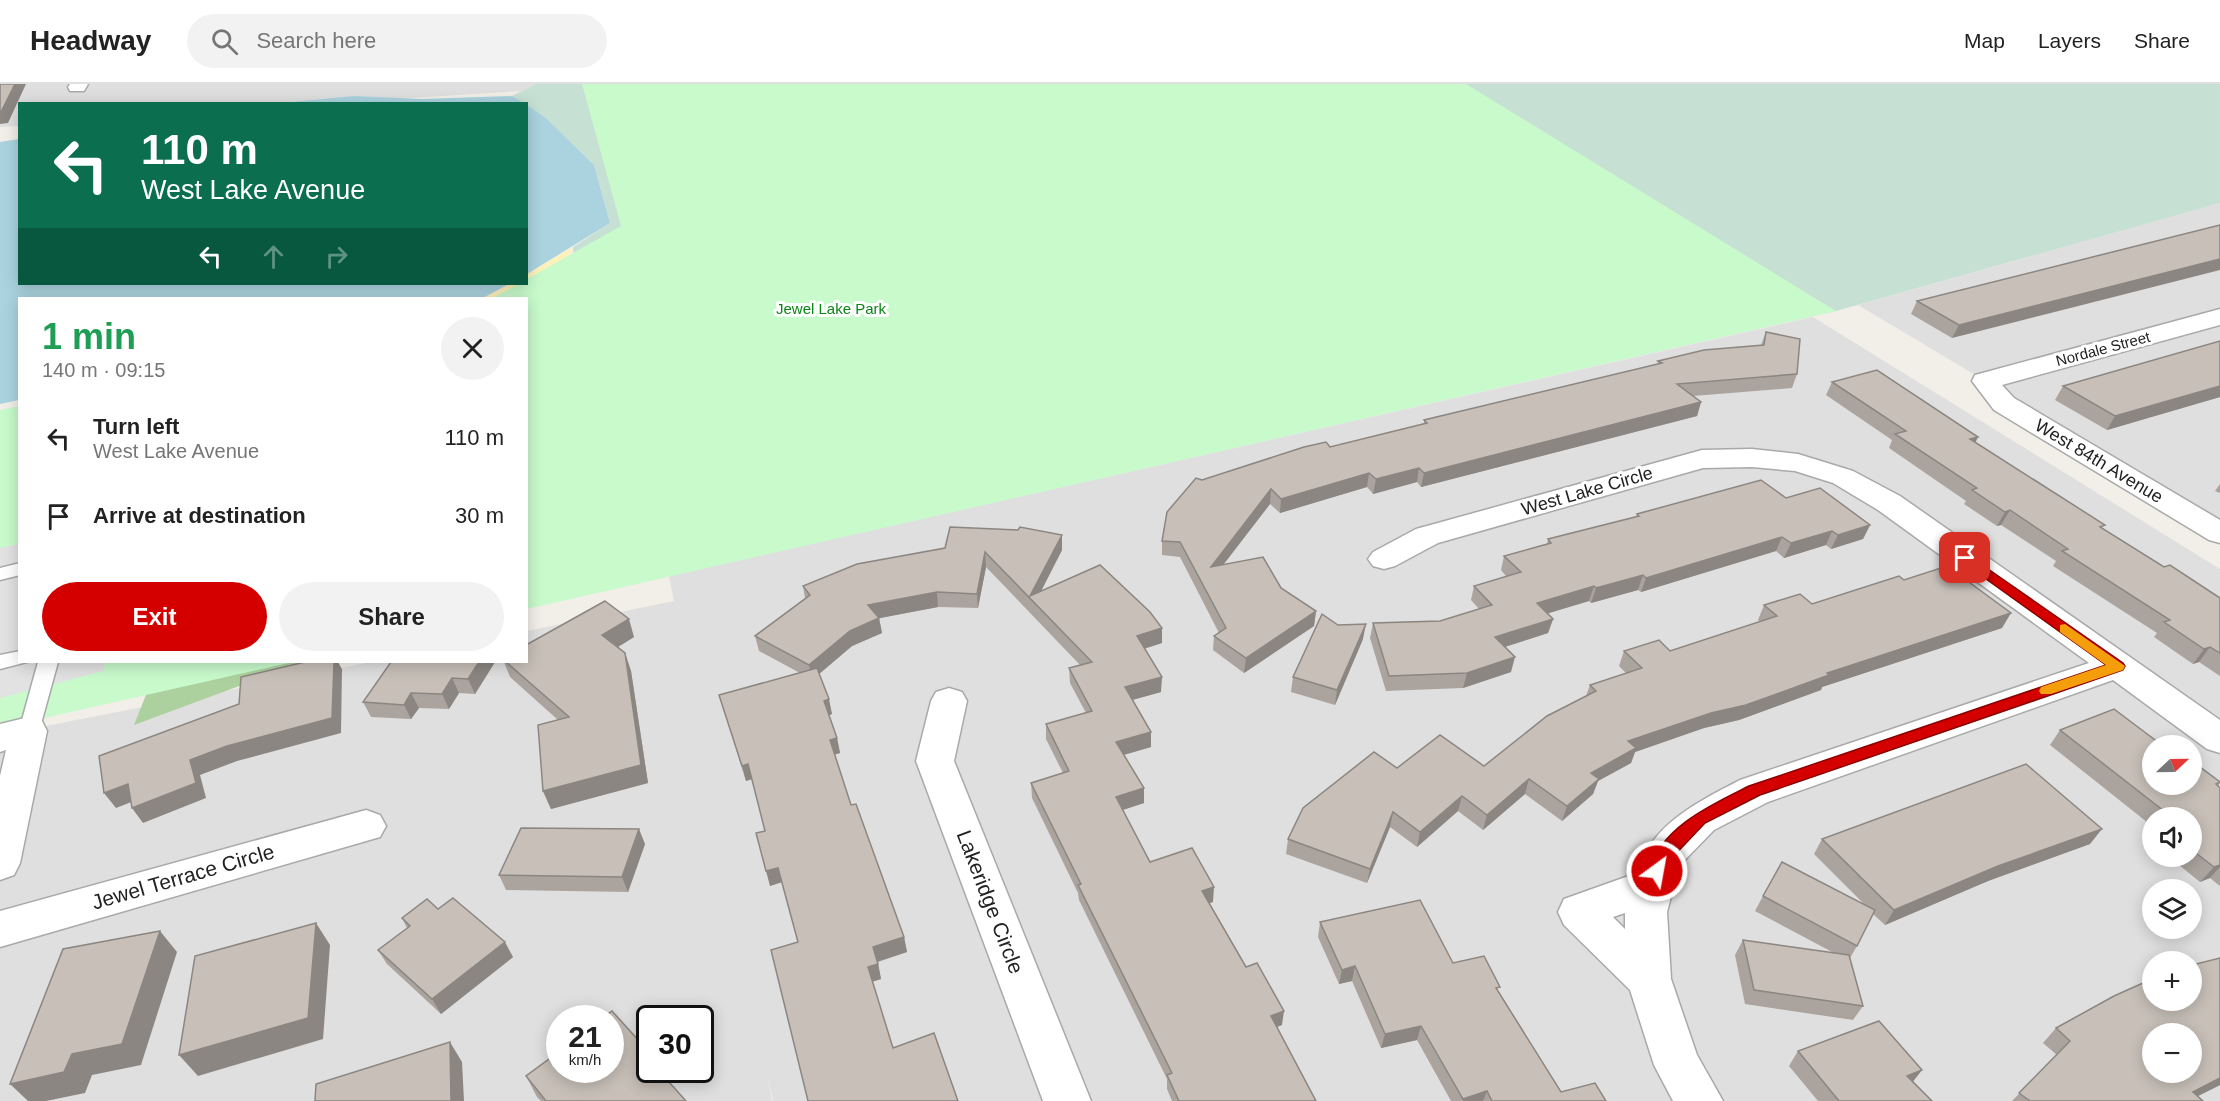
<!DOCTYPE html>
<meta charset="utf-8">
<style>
:root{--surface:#fff;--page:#f2f2f2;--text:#222;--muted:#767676;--line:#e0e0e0;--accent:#d40000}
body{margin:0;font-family:Arial,sans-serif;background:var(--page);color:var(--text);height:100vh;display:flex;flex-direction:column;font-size:22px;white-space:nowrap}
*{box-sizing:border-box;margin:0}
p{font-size:20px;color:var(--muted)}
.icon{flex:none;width:33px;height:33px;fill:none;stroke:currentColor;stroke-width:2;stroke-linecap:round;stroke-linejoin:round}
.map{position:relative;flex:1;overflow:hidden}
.panel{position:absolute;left:18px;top:213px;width:510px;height:366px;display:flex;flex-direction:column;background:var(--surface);border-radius:0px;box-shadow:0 3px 15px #0003}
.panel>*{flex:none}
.hud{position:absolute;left:18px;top:18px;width:510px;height:183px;border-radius:0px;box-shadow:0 3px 15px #0003;background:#0b6e4f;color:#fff;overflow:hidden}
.needle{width:39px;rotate:68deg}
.controls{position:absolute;left:2142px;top:651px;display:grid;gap:12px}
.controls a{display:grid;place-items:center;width:60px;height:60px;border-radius:50%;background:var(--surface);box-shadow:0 3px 15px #0003;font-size:30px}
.speed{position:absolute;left:546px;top:921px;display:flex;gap:12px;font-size:30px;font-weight:700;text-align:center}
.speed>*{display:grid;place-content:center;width:78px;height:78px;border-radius:50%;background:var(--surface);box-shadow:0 3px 15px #0003;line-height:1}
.speed small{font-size:15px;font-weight:400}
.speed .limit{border:3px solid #111;border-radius:9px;background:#fff;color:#111}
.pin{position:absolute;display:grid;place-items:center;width:51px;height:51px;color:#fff;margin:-26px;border-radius:12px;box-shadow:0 3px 9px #0006}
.me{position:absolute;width:66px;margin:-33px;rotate:32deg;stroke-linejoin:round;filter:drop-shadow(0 0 4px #0008)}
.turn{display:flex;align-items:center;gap:21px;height:126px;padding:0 24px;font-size:27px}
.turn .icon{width:78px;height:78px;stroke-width:2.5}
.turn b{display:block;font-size:42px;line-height:51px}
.lanes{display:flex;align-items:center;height:57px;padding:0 24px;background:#0003;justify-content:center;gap:30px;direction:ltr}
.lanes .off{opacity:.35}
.round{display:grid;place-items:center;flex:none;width:63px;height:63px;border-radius:32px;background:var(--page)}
.head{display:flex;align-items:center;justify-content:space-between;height:102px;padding:0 24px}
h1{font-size:36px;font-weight:800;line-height:45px;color:#1e9e55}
.primary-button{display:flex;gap:12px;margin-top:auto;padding:12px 24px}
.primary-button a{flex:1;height:69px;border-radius:36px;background:var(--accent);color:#fff;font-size:24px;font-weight:800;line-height:69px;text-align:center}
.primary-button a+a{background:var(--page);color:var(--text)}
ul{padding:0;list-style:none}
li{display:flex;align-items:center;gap:18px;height:78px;padding:0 24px}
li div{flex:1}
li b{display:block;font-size:22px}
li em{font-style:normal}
header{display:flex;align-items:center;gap:36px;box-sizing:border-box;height:84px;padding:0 30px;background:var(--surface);border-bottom:2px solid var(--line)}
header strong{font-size:28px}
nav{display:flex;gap:33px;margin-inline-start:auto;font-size:21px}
.search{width:420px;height:54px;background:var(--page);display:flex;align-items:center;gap:15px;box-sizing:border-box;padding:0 21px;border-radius:33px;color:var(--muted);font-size:22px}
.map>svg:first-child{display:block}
</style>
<header>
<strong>Headway</strong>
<div class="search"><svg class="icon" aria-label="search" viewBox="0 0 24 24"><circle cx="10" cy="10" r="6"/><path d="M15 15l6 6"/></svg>Search here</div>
<nav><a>Map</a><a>Layers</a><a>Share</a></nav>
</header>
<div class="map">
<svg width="2220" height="1017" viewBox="0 0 2220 1017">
<rect width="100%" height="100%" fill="#f2efe9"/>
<g fill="#e0dfdf" fill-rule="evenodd">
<path d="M0 0H540L522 7 328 19 20 20 19 42 0 43Z"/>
<path d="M2220 119V437L1858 221Z"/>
<path d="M1813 233 2220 485V1017H773L767 988 772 1017H0V651L371 578H526L527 547 674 517 669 492ZM2152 662H2192V700H2152ZM2152 734H2192V772H2152ZM2152 806H2192V844H2152ZM2152 878H2192V916H2152ZM560 934H610V986H560ZM650 934H700V986H650ZM2152 950H2192V988H2152Z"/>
</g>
<path fill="#add19e" d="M159 578H317L285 585 134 641Z"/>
<path fill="#c6e0d4" d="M536 0H2220V119L1836 227 756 472 575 213 573 163 610 139 594 81 546 34 512 12Z"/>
<path fill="#fff1ba" d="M573 163 556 200 526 214H483L509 200H526L527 190Z"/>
<g fill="#c8facc">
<path d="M582 0H1466L1836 227 527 525 526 214H492L519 200H526L527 195 621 142Z"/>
<path d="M19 322 20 578H293L0 644V326Z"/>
</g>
<path fill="#e2e2e2" d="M19 460 20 578H105L103 587 0 614V464Z"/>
<g fill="#aad3df">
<path d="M354 12 422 15 512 12 524 19H282Z"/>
<path d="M527 21 546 34 594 81 610 139 527 190Z"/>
<path d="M19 55 20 200H509L483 214H20L19 316 0 320V58Z"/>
</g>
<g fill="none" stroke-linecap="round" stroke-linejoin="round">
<g stroke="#a9a9a9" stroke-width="3">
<g id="lane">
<path d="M20 479V491L0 496V484Z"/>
<path d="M20 567V578H27L0 585V571Z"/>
<path d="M38 578H58L39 647 36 652 29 654 22 652 19 647Z"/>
</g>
</g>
<g stroke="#a9a9a9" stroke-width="3">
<g id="street">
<path d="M70 0H88L84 7H70L68 3Z"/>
<path d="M2220 225V241L2002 301 2014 314 2220 436V459L2209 456 1994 326 1972 297 1975 291Z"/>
<path d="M1752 365 1798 370 1853 387 1900 412 2220 636V669L2207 665 2113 596 1768 718 1714 746 1679 782 1667 828 1671 895 1697 971 1723 1017H1673L1654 981 1630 906 1564 841 1558 828 1564 815 1637 789C1651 740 1698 718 1740 696L2089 579 1878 426 1833 399 1795 387 1752 383 1703 384 1438 459 1395 482 1384 485 1373 482 1368 475 1373 468 1416 445 1702 366ZM1625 829V845L1613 833Z"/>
<path d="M949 604 962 608 967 617 954 677 1091 1017H1043L916 677 931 617 936 608Z"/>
<path d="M29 633 42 637 47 647 20 779 14 791 0 796V692L6 666 0 668V640Z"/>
<path d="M366 726 380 731 386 742 380 753 0 863V827Z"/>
</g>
</g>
<use href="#lane" fill="#fff" fill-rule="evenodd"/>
<use href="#street" fill="#fff" fill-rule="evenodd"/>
</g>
<g fill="#aba49e">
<path d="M2220 141 1952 254 1911 230 1917 217Z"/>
<path d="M1766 248 1797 290 1792 304 1693 312 1701 318 1697 332 1421 403 1417 398 1373 410 1367 403 1280 429 1270 420 1223 481 1281 504 1316 527 1314 542 1244 589 1213 566 1214 552 1219 549 1180 473 1162 471V457L1202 396 1424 340V336L1657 281 1658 277 1761 261Z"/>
<path d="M2220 257V313L2107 346 2055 316 2063 302Z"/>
<path d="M1832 298 1978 353 1975 359 2103 445 2164 483 2220 514V592L2199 578 2193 580 2154 553 2157 549 2053 482 2056 477 2001 441 1997 442 1964 420 1966 417 1889 364 1892 356 1826 311Z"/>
<path d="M2220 400V409L2215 407Z"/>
<path d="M1786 414 1870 441 1863 455 1831 465 1826 461 1784 474 1776 467 1641 508 1638 506 1591 519 1589 517 1547 529 1553 535 1548 549 1505 563 1511 588 1463 604 1386 607 1370 554 1373 539 1440 537 1479 525 1471 516 1474 502 1506 492 1501 486 1504 472 1547 460 1548 455 1636 433 1637 430Z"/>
<path d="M1062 451V466L1041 507 1162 544V559L1144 565 1161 608 1132 616 1151 648V663L1124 671 1144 704V719L1123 726 1150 778 1213 818 1209 819 1246 883 1282 941 1277 943 1316 1017H1172L1167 1005V995L1079 816 1078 809 1032 714 1031 699 1063 689 1046 655V640L1086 629 1070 599 1069 584 1080 581 986 483 978 524 938 523 879 534 882 549 852 562 819 590 832 630 829 631 837 654 840 669 834 671 851 721 904 853 907 868 878 878 881 895 872 898 808 1017 798 858 782 798 770 802 765 747 752 695 746 697 719 611 800 589 759 567 755 552 805 514 803 502Z"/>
<path d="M1904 496 2002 544 1822 603 1821 606 1739 636 1704 644 1635 668 1631 679 1598 697 1593 710 1562 737 1525 710 1483 746 1458 727 1417 763 1390 743 1367 799 1286 770 1288 755 1397 684 1484 682 1586 612 1590 601 1626 589 1619 582 1624 567H1670L1760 538 1758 536 1764 521 1812 520Z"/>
<path d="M1338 541 1363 555 1335 621 1291 608 1293 593Z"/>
<path d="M634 553 618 563 625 569 631 587 648 699 551 725 543 707 558 636 510 593 504 578H526Z"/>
<path d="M495 578 475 610 459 609 449 625 419 624 411 635 371 633 363 618Z"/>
<path d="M2060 646 2152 662 2220 699 2218 702 2220 704V802L2210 794 2200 798 2168 772H2192V734H2152V742L2050 661Z"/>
<path d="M1822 755 2090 760 1988 797 1885 841 1873 830 1857 862 1850 874 1863 922 1853 936 1745 920 1735 871 1743 856 1834 869 1755 827 1763 812 1863 819 1814 770Z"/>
<path d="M645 760 628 808 506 806 499 791Z"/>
<path d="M438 825 513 873 441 930 387 880 378 866 407 844 402 834Z"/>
<path d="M1320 838 1453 879 1499 908 1561 1008 1606 1017H1451L1417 956 1381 964 1352 897 1339 900 1318 853Z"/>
<path d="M2220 874V1001L2198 1012 2203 1017H2012L2057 971 2043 959 2056 944Z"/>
<path d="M1798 967 1922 986 1913 997 1932 1017H1818L1789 982Z"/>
<path d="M650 986H665L671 1000 686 1017H541L537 1013 526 992Z"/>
</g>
<g fill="#8b8681">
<path d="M15 0H26L8 39 0 40V28Z"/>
<path d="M2220 175V186L1952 254 1959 241Z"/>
<path d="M2220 302V313L2107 346 2115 332Z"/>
<path d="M1701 318 1697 332 1421 403 1424 389Z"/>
<path d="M1978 353 1971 367 1970 355Z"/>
<path d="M1419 384 1417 398 1373 410 1376 395Z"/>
<path d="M1369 389 1367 403 1280 429 1281 415Z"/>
<path d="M1271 405 1270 420 1210 498 1211 483Z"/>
<path d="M2010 426 2001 441 1997 442 2005 428Z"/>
<path d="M1870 441 1863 455 1831 465 1838 451Z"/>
<path d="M1832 447 1826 461 1784 474 1791 459Z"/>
<path d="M1062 451V466L1035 519 1030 512Z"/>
<path d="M1782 453 1776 467 1641 508 1646 494Z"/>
<path d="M985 468 986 483 978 524 977 510Z"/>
<path d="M1643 491 1638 506 1591 519 1596 504Z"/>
<path d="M1594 502 1589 517 1533 534 1537 519Z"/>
<path d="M937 508 938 523 870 536 868 521Z"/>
<path d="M1316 527 1314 542 1244 589 1246 574Z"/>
<path d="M2011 529 2002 544 1822 603 1821 606 1739 636 1704 644 1635 668 1631 679 1598 697 1593 710 1562 737 1567 722 1591 689 1628 657 1827 589Z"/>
<path d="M879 534 882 549 852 562 812 596 809 581 850 547Z"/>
<path d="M629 535 634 553 608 569 602 551Z"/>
<path d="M1553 535 1548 549 1492 567 1495 553Z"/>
<path d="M1366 540 1363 555 1335 621 1337 606Z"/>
<path d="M1162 544V559L1136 567 1137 552Z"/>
<path d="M2210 563 2199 578 2193 580 2204 565Z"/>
<path d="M625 569 631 587 648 699 551 725 543 707Z"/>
<path d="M1515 573 1511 588 1463 604 1467 589Z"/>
<path d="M334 578H338L342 585 341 649 237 677 200 691 206 714 143 739 132 724 190 676Z"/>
<path d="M479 578H495L475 610 468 595Z"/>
<path d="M1162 593 1161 608 1125 618V603Z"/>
<path d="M452 594 459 609 449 625 442 610Z"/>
<path d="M411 609 419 624 411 635 404 621Z"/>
<path d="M829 615 832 630 827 632 824 617Z"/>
<path d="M1151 648V663L1116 673V658Z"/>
<path d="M837 654 840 669 833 671 830 656Z"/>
<path d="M748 680 752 695 746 697 742 682Z"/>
<path d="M1529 695 1525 710 1483 746 1487 731Z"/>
<path d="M128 700 139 715 116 724 104 709Z"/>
<path d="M1144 704V719L1116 728V713Z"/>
<path d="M1462 712 1458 727 1417 763 1420 748Z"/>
<path d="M1393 728 1390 743 1367 799 1370 785Z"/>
<path d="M639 745 645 760 628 808 622 793Z"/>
<path d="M2102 745 2090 760 1988 797 1885 841 1894 826 1998 782Z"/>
<path d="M2220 781V783L2210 794 2200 798 2214 783Z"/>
<path d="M778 784 782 798 770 802 766 787Z"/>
<path d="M1214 803 1213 818 1201 822 1202 807Z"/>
<path d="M316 839 330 861 323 955 198 992 179 971Z"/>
<path d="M160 847 177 868 141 981 92 991 85 1009 46 1017H28L10 1000 72 970Z"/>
<path d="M904 853 907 868 876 878 873 863Z"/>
<path d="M505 858 513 873 441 930 432 915Z"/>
<path d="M878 880 881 895 871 898 868 883Z"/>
<path d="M1355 882 1352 897 1339 900 1342 886Z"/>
<path d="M1284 927 1282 941 1269 946 1271 932Z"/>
<path d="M1421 942 1417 956 1381 964 1385 950Z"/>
<path d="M450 958 462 978 464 1017H451Z"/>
<path d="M663 986H665L673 1005 660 988Z"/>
<path d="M1922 986 1911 1000 1907 992Z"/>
<path d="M2220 994V1001L2188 1017 2193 1008Z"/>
<path d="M1487 1007 1483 1017H1463V1015Z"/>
</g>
<g fill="#c7bfb8" stroke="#8b8681" stroke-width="1.5" fill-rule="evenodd">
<path d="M0 0H15L1 28H0Z"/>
<path d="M2220 141V175L1959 241 1917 217Z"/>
<path d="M1766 248 1800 255 1797 290 1677 300 1701 318 1424 389 1419 384 1376 395 1369 389 1281 415 1271 405 1211 483 1263 473 1281 504 1316 527 1246 574 1214 552 1226 544 1180 458 1162 457 1167 428 1196 394 1202 396 1304 363 1326 358 1330 363 1427 339 1424 336 1662 279 1658 277 1704 266 1764 261Z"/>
<path d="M2220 257V302L2115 332 2063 302Z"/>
<path d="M1877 286 1978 353 1970 355 2105 441 2100 443 2164 483 2170 481 2220 514V569L2210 563 2204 565 2164 538 2170 536 2062 467 2068 465 2010 426 2005 428 1972 406 1977 404 1895 350 1906 347 1832 298Z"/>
<path d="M1761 396 1786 414 1820 404 1870 441 1838 451 1832 447 1791 459 1782 453 1646 494 1643 491 1596 504 1594 502 1537 519 1553 535 1495 553 1515 573 1467 589 1389 592 1373 539 1440 537 1492 521 1474 502 1521 488 1504 472 1551 459 1548 455 1639 432 1637 430Z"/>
<path d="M950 443 1018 446 1020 443 1062 451 1030 512 1100 481 1150 528 1162 544 1137 552 1162 593 1125 603 1151 648 1116 658 1144 704 1116 713 1150 778 1192 764 1214 803 1202 807 1246 883 1257 879 1284 927 1271 932 1316 1017H1179L1167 991 1172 989 1078 801 1081 800 1031 699 1069 687 1046 640 1092 627 1069 584 1092 578 985 468 977 510 937 508 868 521 879 534 850 547 809 581 755 552 810 511 803 502 857 480 945 464Z"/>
<path d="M1947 482 2011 529 1827 589 1829 591 1746 621 1711 629 1628 657 1636 664 1591 689 1599 695 1567 722 1529 695 1487 731 1462 712 1420 748 1393 728 1370 785 1288 755 1303 724 1374 668 1397 684 1440 651 1484 682 1547 632 1596 607 1590 601 1642 584 1624 567 1659 556 1670 567 1777 532 1764 521 1800 510 1812 520 1899 492 1904 496Z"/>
<path d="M605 517 629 535 602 551 625 569 641 681 543 707 538 641 569 633 506 578H526V561Z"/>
<path d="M1322 530 1338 541 1366 540 1337 606 1293 593Z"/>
<path d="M305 578H334L332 634 227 662 190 676 196 699 132 724 128 700 104 709 99 672 239 620 241 593Z"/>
<path d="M391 578H479L468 595 452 594 442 610 411 609 404 621 363 618Z"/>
<path d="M817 584 829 615 824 617 837 654 830 656 851 721 856 720 904 853 873 863 878 880 868 883 893 964 934 949 958 1017H808L771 866 798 858 778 784 766 787 756 749 765 747 748 680 742 682 719 611Z"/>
<path d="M2114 625 2163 662H2152V700H2192V677L2220 698 2216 700 2220 704V781L2214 783 2192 766V734H2173L2060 646Z"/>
<path d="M2026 680 2102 745 1998 782 1894 826 1822 755Z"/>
<path d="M521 744 639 745 622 793 499 791Z"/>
<path d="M1782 778 1875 826 1857 862 1763 812Z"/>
<path d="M453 814 505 858 432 915 378 866 410 842 402 834 427 815 438 825Z"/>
<path d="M1420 816 1453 879 1484 872 1500 903 1496 904 1561 1008 1595 999 1606 1017H1492L1487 1007 1463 1015 1421 942 1385 950 1355 882 1342 886 1320 838Z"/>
<path d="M316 839 308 934 179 971 195 872Z"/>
<path d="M160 847 122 960 72 970 64 988 10 1000 63 865Z"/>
<path d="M1743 856 1849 871 1863 922 1754 906Z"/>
<path d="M2220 874V994L2193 1008 2203 1017H2030L2019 1009 2070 957 2056 944 2114 912 2152 895V916H2192V881ZM2152 950H2192V988H2152Z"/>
<path d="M612 927 650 969V986H663L660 988 686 1017H546L526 992 560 967V986H610V934H602Z"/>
<path d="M1879 937 1922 986 1907 992 1932 1017H1839L1798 967Z"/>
<path d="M450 958 451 1017H315L316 1000Z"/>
</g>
<path fill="#d40000" stroke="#8a0000" stroke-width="1.5" d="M1965 469 2123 579 2125 582 2123 586 1760 711 1705 739 1668 778 1663 792H1651L1649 787C1661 743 1711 721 1749 702L2106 581 1961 477 1959 474Z"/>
<path fill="#f59e0b" d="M2065 540 2125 582 2123 586 2051 610H2041L2039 607 2041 603 2106 581 2060 548V541Z"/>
<g text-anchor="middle" stroke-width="6" stroke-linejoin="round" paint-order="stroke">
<g font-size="15" fill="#0c8416" stroke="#fff">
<text x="831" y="230">Jewel Lake Park</text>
</g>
<g font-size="15" fill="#222" stroke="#fff">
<text transform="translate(2103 265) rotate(-15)" y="5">Nordale Street</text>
</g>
<g font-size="18" fill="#222" stroke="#fff">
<text transform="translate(2099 377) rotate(31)" y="6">West 84th Avenue</text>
<text transform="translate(1587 407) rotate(-16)" y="6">West Lake Circle</text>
</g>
<g font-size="21" fill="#222" stroke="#fff">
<text transform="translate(183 793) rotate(-16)" y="7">Jewel Terrace Circle</text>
<text transform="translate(990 818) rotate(69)" y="7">Lakeridge Circle</text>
</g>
</g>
</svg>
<div class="controls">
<a><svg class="needle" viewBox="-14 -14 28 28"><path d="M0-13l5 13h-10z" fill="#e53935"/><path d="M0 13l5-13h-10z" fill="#767676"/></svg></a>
<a><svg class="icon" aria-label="sound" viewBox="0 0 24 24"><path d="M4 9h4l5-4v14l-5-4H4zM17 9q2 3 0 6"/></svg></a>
<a><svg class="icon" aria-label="layers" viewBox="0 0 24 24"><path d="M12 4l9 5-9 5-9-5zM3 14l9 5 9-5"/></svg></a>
<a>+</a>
<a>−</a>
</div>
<div class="speed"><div>21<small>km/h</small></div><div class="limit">30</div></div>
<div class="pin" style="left:1965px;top:474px;background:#d93025"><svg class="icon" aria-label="arrive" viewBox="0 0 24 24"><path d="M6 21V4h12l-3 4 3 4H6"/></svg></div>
<svg class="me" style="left:1657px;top:787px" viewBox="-20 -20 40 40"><circle r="17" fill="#d40000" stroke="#fff" stroke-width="3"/><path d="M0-11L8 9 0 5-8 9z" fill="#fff"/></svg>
<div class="hud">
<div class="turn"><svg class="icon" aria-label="left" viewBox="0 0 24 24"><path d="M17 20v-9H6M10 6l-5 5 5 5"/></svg><div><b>110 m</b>West Lake Avenue</div></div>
<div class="lanes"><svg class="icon" aria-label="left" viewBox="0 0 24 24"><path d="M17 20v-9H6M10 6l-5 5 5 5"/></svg><svg class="icon off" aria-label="ahead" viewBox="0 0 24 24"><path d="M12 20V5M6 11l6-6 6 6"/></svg><svg class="icon off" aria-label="right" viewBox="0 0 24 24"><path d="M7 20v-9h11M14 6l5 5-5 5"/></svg></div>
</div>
<section class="panel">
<div class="head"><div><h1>1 min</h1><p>140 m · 09:15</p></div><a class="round"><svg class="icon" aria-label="close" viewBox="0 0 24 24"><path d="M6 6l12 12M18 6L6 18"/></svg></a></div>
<ul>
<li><svg class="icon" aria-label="left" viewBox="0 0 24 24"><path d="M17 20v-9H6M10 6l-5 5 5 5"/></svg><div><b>Turn left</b><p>West Lake Avenue</p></div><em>110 m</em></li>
<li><svg class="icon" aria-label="arrive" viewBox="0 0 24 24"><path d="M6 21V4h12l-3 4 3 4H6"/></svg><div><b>Arrive at destination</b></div><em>30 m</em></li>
</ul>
<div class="primary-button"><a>Exit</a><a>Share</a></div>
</section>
</div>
